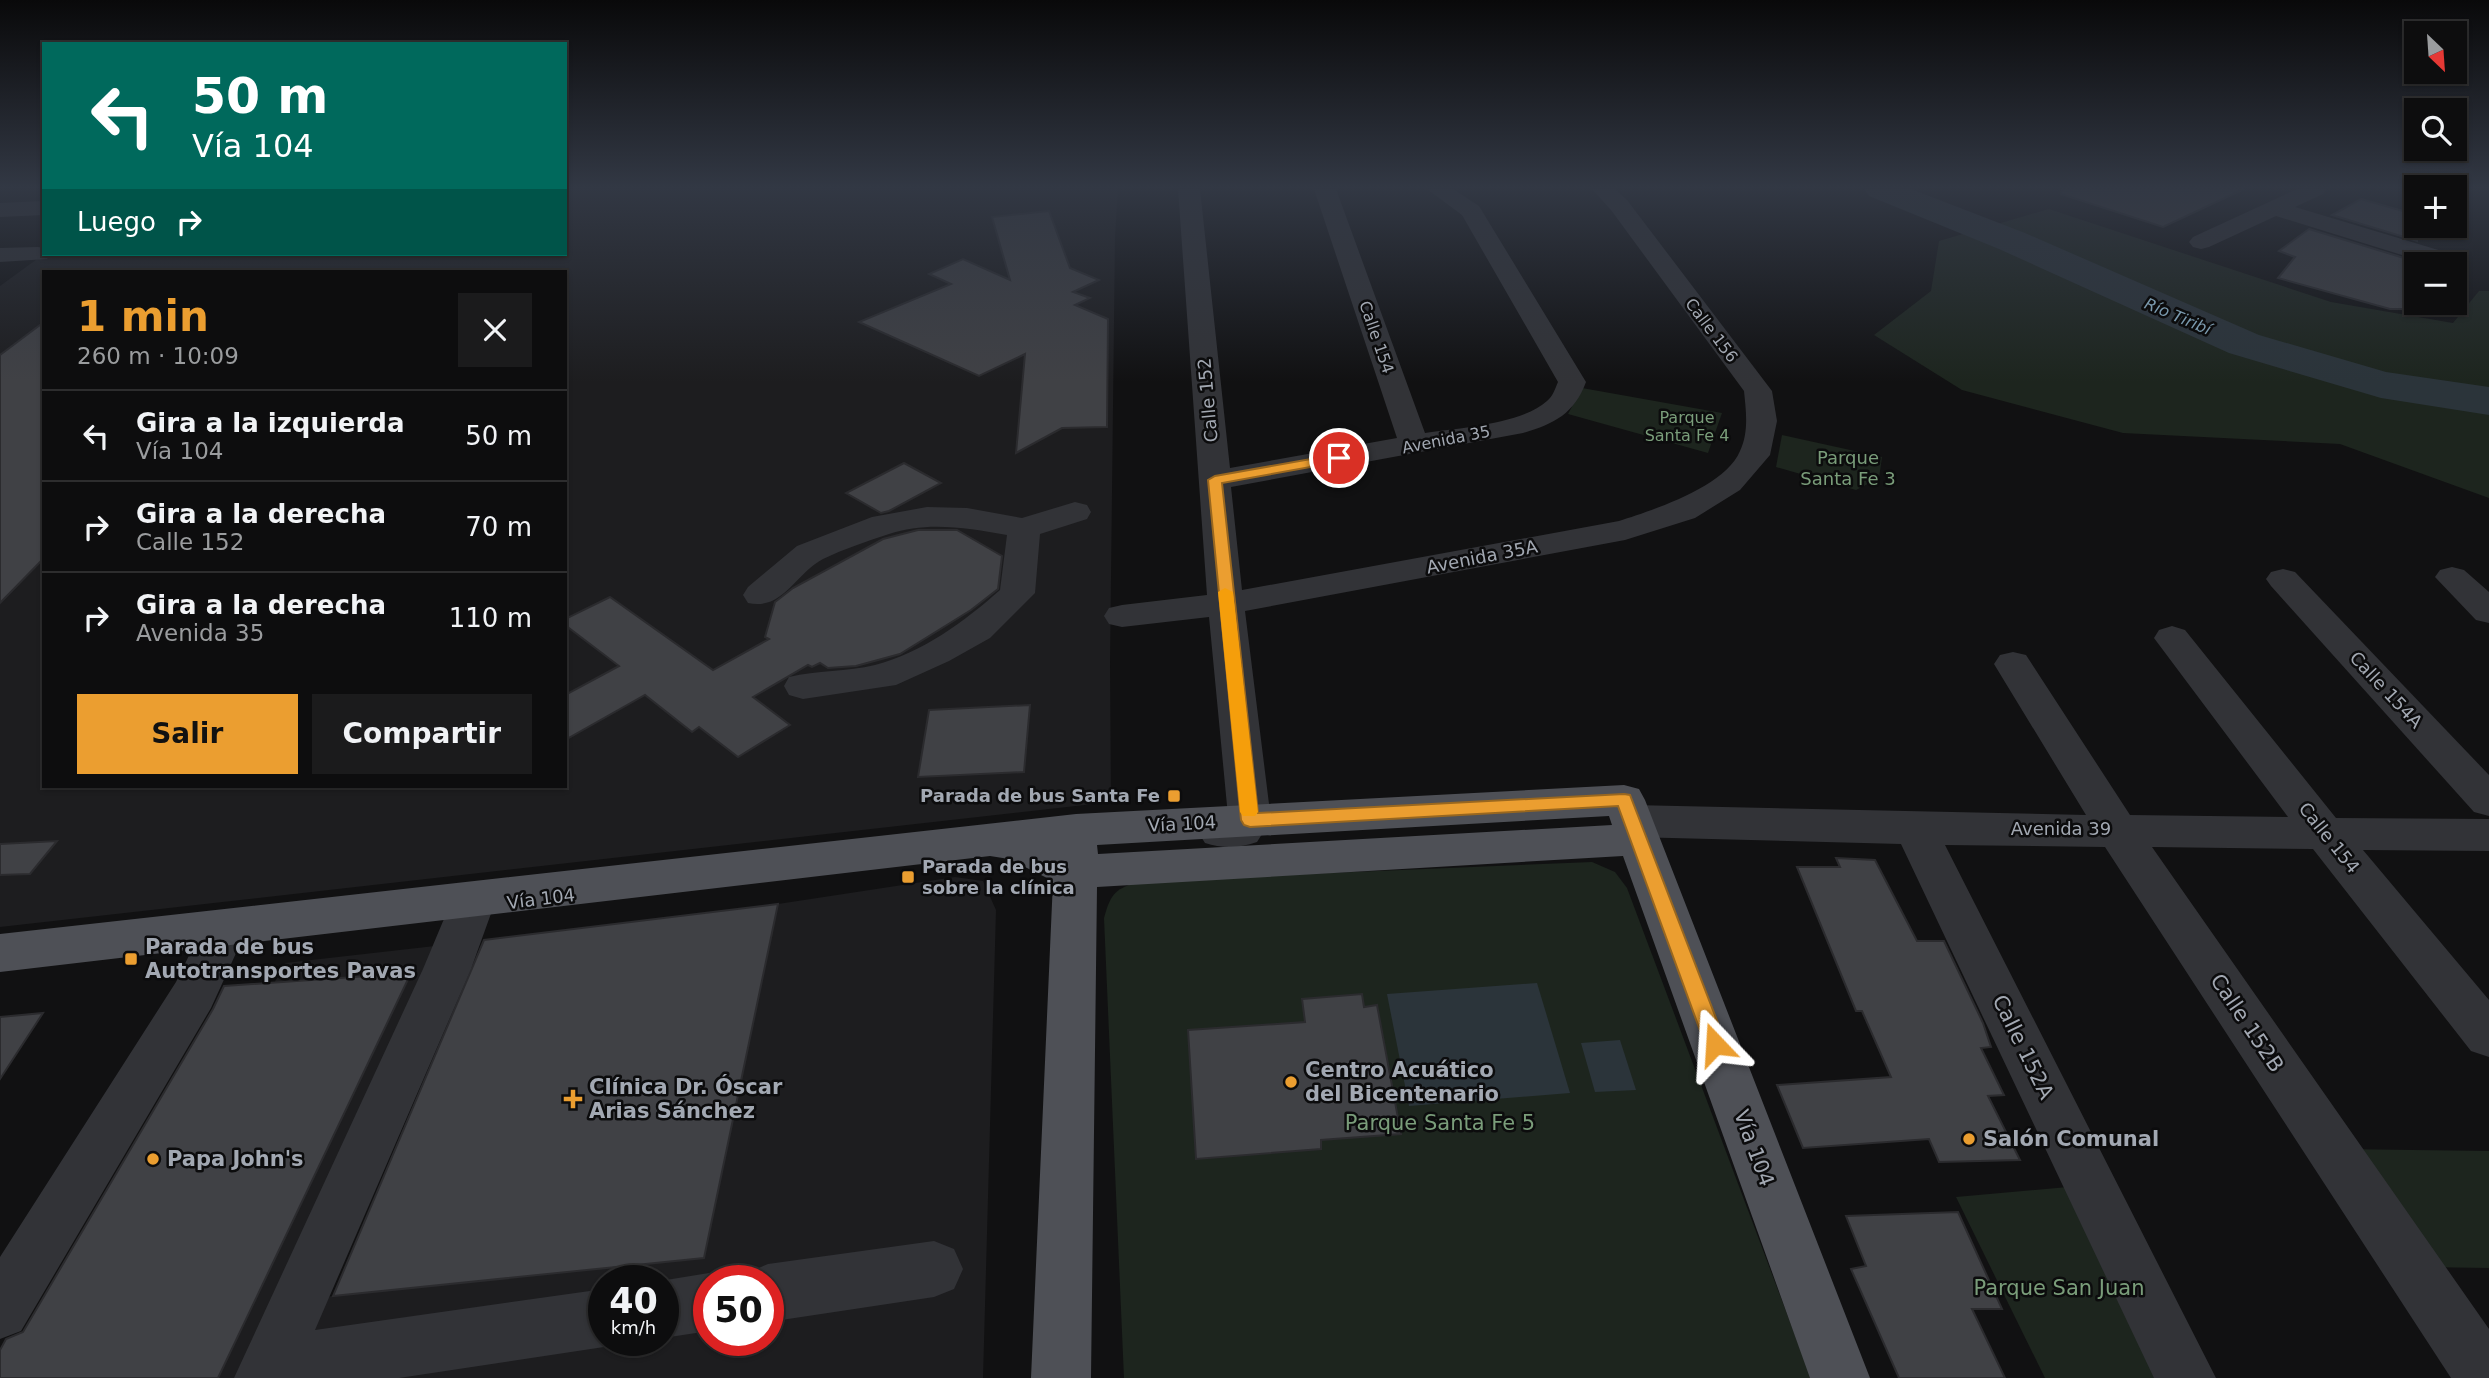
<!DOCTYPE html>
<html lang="es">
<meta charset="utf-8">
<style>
:root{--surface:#0d0d0e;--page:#1b1b1c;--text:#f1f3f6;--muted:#9a9c9e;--line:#2d2d2e;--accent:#eb9e30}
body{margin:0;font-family:"DejaVu Sans",sans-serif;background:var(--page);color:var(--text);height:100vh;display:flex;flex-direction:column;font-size:26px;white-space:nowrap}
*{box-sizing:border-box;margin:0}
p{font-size:23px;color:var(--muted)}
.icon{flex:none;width:38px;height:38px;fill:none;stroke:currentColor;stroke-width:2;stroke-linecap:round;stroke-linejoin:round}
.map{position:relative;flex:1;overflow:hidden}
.details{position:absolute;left:42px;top:270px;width:525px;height:518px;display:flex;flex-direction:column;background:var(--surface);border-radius:0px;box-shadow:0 2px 5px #0004,0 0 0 2px var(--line)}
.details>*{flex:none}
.hud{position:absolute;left:42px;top:42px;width:525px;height:214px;border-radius:0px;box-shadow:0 2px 5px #0004,0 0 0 2px var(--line);background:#00695c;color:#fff;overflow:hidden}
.needle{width:46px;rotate:155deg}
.tools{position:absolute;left:2404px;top:21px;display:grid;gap:14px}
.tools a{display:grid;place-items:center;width:63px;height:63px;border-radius:0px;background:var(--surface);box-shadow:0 2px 5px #0004,0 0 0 2px var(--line);font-size:35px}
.speed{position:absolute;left:588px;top:1265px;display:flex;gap:14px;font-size:35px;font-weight:700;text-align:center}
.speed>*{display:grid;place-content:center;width:91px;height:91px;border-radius:50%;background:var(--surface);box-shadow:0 2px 5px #0004,0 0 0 2px var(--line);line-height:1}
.speed small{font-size:18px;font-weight:400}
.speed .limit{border:10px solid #d22;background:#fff;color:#111}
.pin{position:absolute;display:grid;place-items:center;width:60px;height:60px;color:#fff;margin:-30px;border:4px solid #fff;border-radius:50%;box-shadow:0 2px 7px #0007}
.me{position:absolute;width:77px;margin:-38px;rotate:340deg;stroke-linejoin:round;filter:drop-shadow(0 0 5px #0008)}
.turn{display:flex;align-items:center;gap:24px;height:147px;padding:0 35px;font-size:32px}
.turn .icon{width:91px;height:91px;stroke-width:2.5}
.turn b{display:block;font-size:49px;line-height:60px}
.then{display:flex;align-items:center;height:66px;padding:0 35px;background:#0003;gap:14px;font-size:26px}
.round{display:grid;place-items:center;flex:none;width:74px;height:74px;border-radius:0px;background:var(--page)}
.summary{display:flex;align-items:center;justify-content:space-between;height:119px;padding:0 35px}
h1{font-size:42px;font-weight:600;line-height:52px;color:var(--accent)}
.button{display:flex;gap:14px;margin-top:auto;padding:14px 35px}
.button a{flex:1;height:80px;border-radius:0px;background:var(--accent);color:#111;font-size:28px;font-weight:600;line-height:80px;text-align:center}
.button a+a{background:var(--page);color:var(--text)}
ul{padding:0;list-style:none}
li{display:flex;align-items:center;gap:21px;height:91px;padding:0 35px;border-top:2px solid var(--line)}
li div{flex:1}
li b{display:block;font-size:26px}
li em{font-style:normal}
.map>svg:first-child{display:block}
</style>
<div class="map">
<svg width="2489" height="1378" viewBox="0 0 2489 1378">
<rect width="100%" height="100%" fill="#111112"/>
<g fill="#1d1d1f" fill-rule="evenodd">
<path d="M565 189H1118L1115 237 1110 664 1111 802 0 927V286L44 254H565ZM44 271H565V786H44Z"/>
<path d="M955 877 983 881 996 910 983 1378H61L285 963 479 941 324 1297 704 1258 778 904ZM604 1281H663V1340H604ZM709 1281H768V1340H709Z"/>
</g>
<g fill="#1d251e">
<path d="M2049 209 2331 302 2453 323 2479 291H2489V498L2340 444 2123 433 1962 390 1874 335 1931 291 1939 241Z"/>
<path d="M1582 388 1722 413 1708 453 1568 414Z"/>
<path d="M1782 435 1882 457 1879 478 1856 490 1776 467Z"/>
<path d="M1592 862 1615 872 1627 888 1811 1378H1124L1104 918C1111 892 1116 889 1140 881Z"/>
<path d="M2339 1149 2489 1151V1268L2422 1267Z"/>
<path d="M2068 1187 2163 1378H2045L1956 1197Z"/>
</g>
<g fill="#2b343a">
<path d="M1537 983 1570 1093 1409 1106 1387 994Z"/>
<path d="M1620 1040 1636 1090 1595 1092 1581 1043Z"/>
</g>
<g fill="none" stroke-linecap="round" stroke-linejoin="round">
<path fill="#2b343a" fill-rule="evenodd" d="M1864 189H1911L2025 233 2259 335 2386 372 2489 387V415L2381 398 2229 353 1999 249 1869 196Z"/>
</g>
<g fill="#404145" stroke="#2b2b2e" stroke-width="2">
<path d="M2062 189H2244L2163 227 2061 194Z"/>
<path d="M2361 199 2417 215V241L2332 215Z"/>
<path d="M1049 211 1070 268 1099 280 1073 292 1090 298 1075 305 1108 319 1107 427 1062 428 1016 453 1025 354 979 376 859 322 951 284 929 274 963 259 1010 280 992 217Z"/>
<path d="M2309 229 2417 262V309H2390L2278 278 2295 257 2279 251Z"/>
<path d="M44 322V558L0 603V355Z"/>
<path d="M904 463 941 483 889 511 881 513 846 493Z"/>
<path d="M918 530H957L1002 556 998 589 971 610 900 654 856 666 828 668 820 663 812 667 808 665 753 697 790 725 738 757 699 727 692 732 645 695 565 740V695L619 666 565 625V619L610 597 713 670 769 639 765 637 775 602 793 588 883 539Z"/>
<path d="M1030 705 1024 772 918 777 929 710Z"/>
<path d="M57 841 30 874 0 875V844Z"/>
<path d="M1836 858 1875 860 1917 941H1944L1983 1023 1991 1047 1981 1048 2004 1095 1988 1096 2020 1160 1939 1162 1929 1139 1803 1148 1777 1085 1891 1077 1862 1011H1856L1797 867H1840Z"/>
<path d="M778 904 704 1258 333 1296 484 940Z"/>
<path d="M411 973 218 1378H0V1350L6 1339 23 1332 213 1009 224 986Z"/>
<path d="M1362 994 1364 1007 1377 1005 1401 1134 1321 1140V1149L1196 1159 1188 1030 1305 1022 1302 999Z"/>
<path d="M43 1013 0 1079V1017Z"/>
<path d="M1958 1212 2002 1309H1972L2005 1378H1899L1851 1269 1866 1266 1846 1216Z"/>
</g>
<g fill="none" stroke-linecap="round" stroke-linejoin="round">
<g fill="#323337" fill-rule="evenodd">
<path d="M1178 189H1200L1230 468 1397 438 1314 189H1336L1425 433C1458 428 1522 424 1547 401 1553 396 1555 389 1558 382L1462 215 1427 189H1453L1479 206 1586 382C1574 414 1554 424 1523 433L1231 487 1242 590 1619 521C1653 510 1725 487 1740 451 1749 432 1746 411 1744 391L1611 210 1592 189H1615L1627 200 1772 391 1777 421 1770 455 1740 490 1695 518 1625 540 1245 611 1271 820 1257 842C1239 848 1223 849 1205 843L1198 832 1205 821 1228 816 1209 617 1122 627 1109 624 1104 616 1109 608 1122 605 1207 595Z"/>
<path d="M2297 189H2326L2323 194 2295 207 2445 252 2459 263 2455 268V264H2431L2276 216 2209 247 2201 249 2193 247 2189 242 2193 237Z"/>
<path d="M44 201V215L0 217V203Z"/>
<path d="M38 247 44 248V254H50L47 259 0 262V248Z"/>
<path d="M1075 502 1087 505 1091 512 1087 519 1040 534 1035 593 990 638 949 661 896 685 803 699 789 695 784 686 789 677C817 670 847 672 875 665 922 653 965 621 1000 590L1007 535C968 528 927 521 889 534 867 541 844 549 823 559 796 573 783 611 748 603L743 595 748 587 797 546 872 517 927 507 967 508 1022 518Z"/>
<path d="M2452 567 2464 570 2489 592V623L2476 620 2435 577 2440 570Z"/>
<path d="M2283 569 2295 572 2489 775V816L2474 812 2271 586 2266 579 2271 572Z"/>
<path d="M2172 626 2185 630 2336 818 2489 819V851L2363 850 2489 1000V1057L2471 1051 2313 849 2152 847 2489 1329V1378H2451L2105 847 1945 845 2216 1378H2154L1901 844 1632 837 1617 832 1611 821 1617 810 1632 805 2086 815 1994 664 2000 655 2013 652 2026 655 2130 815 2288 817 2154 638 2159 630Z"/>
<path d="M470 890 486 895 493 908 471 969 315 1330 604 1289V1340H621L604 1347 399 1378H234L423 969 454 895Z"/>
<path d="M219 921 235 927 242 940 211 1008 21 1331 0 1339V1257L176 982 203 927Z"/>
<path d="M934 1241 954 1249 963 1269 954 1289 934 1297 768 1322V1281H744L747 1273 768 1264Z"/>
<path d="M709 1273 729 1281H709V1331L663 1338V1281H660Z"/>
</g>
<path fill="#4e5056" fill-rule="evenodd" d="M1624 785 1639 789 1645 800 1870 1378H1810L1623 856 1097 887 1091 1378H1031L1053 881 1009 859 990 856 0 972V934L1076 814ZM1609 816 1612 825 1098 854 1097 845Z"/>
</g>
<linearGradient id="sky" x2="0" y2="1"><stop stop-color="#09090a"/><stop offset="0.49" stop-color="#323844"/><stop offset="1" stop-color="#323844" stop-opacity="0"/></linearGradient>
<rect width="2489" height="382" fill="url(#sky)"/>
<path fill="#eb9e30" stroke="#99671f" stroke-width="2" d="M1339 454 1344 456V461L1222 483 1258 813 1624 794 1630 795 1726 1044 1722 1051 1715 1053 1708 1051 1705 1044 1618 806 1250 827 1244 825 1241 820 1208 480 1215 476Z"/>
<path fill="#f59e0b" d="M1225 588 1233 592 1258 812 1255 816H1243L1240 812 1218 592Z"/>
<g fill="#eb9e30" stroke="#0c0c0d" stroke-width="2.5">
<rect x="1167" y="789" width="14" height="14" rx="3.5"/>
<rect x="901" y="870" width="14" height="14" rx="3.5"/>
<rect x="124" y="952" width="14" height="14" rx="3.5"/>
<circle cx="1291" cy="1082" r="7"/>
<path d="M569.5 1088.5h7v7h7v7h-7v7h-7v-7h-7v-7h7z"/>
<circle cx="1969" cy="1139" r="7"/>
<circle cx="153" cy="1159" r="7"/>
</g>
<g text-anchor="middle" stroke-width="5" stroke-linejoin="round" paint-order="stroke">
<g font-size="16" font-style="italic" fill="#7a99ad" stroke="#0c0c0d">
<text transform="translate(2178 316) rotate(23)" y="6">Río Tiribí</text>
</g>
<g font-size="16" fill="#a2a8b2" stroke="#0c0c0d">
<text transform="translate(1712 330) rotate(53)" y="6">Calle 156</text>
<text transform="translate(1377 337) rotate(71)" y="6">Calle 154</text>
<text transform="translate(1446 439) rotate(-11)" y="6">Avenida 35</text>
</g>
<g font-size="16" fill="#7a9d7a" stroke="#0c0c0d">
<text x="1687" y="423">Parque<tspan x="1687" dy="18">Santa Fe 4</tspan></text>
</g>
<g font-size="18" fill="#a2a8b2" stroke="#0c0c0d">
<text transform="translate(1208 400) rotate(-95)" y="6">Calle 152</text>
<text transform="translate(1482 557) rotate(-11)" y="6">Avenida 35A</text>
<text transform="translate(2386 690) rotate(47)" y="6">Calle 154A</text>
<text transform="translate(1182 824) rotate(-3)" y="6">Vía 104</text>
<text x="2061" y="835">Avenida 39</text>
<text transform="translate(2329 838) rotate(51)" y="6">Calle 154</text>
<text transform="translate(541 899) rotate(-7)" y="6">Vía 104</text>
</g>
<g font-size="18" fill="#7a9d7a" stroke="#0c0c0d">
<text x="1848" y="464">Parque<tspan x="1848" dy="21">Santa Fe 3</tspan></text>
</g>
<g font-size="18" font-weight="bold" fill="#a2a8b2" stroke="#0c0c0d" text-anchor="end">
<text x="1160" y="802">Parada de bus Santa Fe</text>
<text x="922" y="873" text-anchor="start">Parada de bus<tspan x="922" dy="21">sobre la clínica</tspan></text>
</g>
<g font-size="21" font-weight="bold" fill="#a2a8b2" stroke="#0c0c0d" text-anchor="start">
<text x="145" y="954">Parada de bus<tspan x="145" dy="24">Autotransportes Pavas</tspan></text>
<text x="1305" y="1077">Centro Acuático<tspan x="1305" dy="24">del Bicentenario</tspan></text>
<text x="589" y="1094">Clínica Dr. Óscar<tspan x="589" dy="24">Arias Sánchez</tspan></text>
<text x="1983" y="1146">Salón Comunal</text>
<text x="167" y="1166">Papa John's</text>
</g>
<g font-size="21" fill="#a2a8b2" stroke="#0c0c0d">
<text transform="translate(2247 1023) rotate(56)" y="7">Calle 152B</text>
<text transform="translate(2023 1047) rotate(64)" y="7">Calle 152A</text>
<text transform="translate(1754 1148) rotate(70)" y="7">Vía 104</text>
</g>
<g font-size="21" fill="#7a9d7a" stroke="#0c0c0d">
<text x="1440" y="1130">Parque Santa Fe 5</text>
<text x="2059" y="1295">Parque San Juan</text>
</g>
</g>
</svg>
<div class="tools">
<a><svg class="needle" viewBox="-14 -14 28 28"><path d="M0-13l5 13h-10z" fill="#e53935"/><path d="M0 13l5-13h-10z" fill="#9a9c9e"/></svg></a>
<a><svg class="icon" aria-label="search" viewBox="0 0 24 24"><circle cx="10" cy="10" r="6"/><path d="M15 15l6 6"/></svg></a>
<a>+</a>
<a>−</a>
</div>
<div class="speed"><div>40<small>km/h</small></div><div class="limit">50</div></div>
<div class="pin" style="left:1339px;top:458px;background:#d93025"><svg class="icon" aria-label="arrive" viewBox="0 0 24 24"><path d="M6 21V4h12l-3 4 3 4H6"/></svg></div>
<svg class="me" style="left:1715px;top:1044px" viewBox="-20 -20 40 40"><path d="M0-17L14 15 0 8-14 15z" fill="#eb9e30" stroke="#fff" stroke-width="4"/></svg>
<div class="hud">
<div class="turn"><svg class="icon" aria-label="left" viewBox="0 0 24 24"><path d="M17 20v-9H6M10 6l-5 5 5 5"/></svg><div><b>50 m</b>Vía 104</div></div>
<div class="then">Luego<svg class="icon" aria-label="right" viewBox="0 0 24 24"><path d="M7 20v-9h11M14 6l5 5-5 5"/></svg></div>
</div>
<section class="details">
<div class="summary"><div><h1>1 min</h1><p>260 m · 10:09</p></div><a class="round"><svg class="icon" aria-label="close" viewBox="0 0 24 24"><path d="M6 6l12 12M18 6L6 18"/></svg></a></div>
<ul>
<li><svg class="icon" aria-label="left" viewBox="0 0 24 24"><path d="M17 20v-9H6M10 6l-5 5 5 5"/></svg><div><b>Gira a la izquierda</b><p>Vía 104</p></div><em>50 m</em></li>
<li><svg class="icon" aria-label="right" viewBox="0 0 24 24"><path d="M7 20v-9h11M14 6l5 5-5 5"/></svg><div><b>Gira a la derecha</b><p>Calle 152</p></div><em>70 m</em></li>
<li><svg class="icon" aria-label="right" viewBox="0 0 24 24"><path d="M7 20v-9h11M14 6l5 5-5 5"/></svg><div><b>Gira a la derecha</b><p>Avenida 35</p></div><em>110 m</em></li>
</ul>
<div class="button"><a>Salir</a><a>Compartir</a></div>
</section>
</div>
